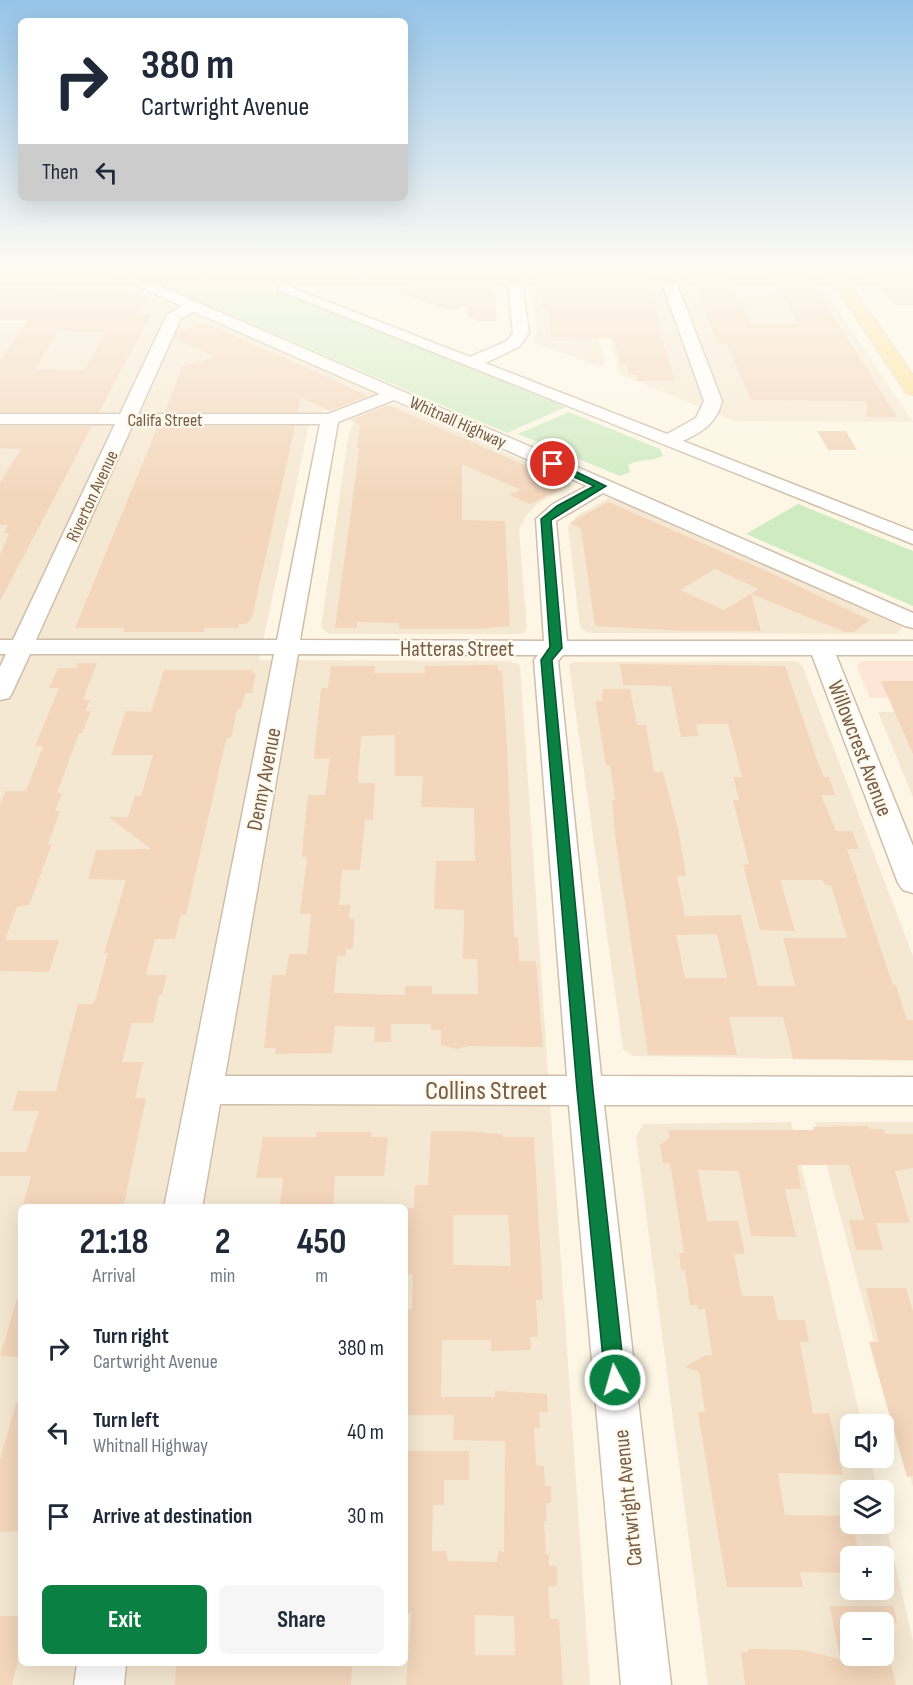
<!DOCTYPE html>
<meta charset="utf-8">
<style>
:root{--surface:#fff;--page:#f6f6f7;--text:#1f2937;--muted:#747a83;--accent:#0b8043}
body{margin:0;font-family:"Sofia Sans Condensed",sans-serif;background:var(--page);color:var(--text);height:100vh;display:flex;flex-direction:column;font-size:22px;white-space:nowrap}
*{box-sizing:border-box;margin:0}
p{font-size:20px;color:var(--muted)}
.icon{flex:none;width:33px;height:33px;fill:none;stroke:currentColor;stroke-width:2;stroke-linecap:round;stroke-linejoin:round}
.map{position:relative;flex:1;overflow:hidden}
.drawer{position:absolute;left:18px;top:1204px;width:390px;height:462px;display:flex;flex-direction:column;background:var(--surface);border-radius:9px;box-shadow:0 6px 24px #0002}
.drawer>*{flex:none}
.hud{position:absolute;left:18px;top:18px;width:390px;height:183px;border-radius:9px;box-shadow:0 6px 24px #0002;background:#fff;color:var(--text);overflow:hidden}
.fabs{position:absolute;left:840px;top:1414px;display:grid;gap:12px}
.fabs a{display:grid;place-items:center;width:54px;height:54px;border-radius:9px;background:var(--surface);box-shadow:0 6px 24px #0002;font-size:30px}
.pin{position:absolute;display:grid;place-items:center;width:51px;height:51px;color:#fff;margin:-26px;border:3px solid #fff;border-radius:50%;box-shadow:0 2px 6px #0007}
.me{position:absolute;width:66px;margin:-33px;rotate:354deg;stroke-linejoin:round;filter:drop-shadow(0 0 4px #0008)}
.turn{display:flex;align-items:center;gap:21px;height:126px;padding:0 24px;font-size:27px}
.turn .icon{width:78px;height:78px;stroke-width:2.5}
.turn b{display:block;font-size:42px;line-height:51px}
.then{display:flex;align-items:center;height:57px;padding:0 24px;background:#0003;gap:12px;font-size:22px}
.eta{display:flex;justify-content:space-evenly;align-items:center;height:102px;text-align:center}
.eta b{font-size:36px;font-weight:700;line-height:42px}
.button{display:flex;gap:12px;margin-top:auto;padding:12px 24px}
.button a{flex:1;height:69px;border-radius:9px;background:var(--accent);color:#fff;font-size:24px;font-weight:700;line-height:69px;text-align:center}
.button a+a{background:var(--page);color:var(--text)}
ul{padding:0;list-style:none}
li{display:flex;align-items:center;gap:18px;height:84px;padding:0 24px}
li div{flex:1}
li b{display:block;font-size:22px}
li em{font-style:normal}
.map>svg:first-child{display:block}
</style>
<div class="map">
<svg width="913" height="1685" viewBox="0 0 913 1685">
<rect width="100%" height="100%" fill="#fdf6e4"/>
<g fill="#f5e8d2" fill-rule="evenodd">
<path d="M528 266H810L814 273H534L528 270Z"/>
<path d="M536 287H587L605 365 601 367 533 342 537 332 531 289Z"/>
<path d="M598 287 824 289 913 422 734 421 619 374Z"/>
<path d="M111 288H132L378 393 311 415 259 660 509 661 520 665 590 1685H0V323H90ZM21 1208H405V1664H21Z"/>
<path d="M391 404 401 406 569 481 571 486 538 503 527 515 519 529 527 630 520 634H329L321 627 349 431 355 421Z"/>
<path d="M609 498 618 501 903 626 897 634 589 633 580 628 568 526 578 515Z"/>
<path d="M796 661 802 665 913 956V1061L633 1056 623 1049 569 665 574 662Z"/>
<path d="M878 712H913V797Z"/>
<path d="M791 1122 862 1425H850V1458H870L878 1491H850V1524H884V1516L913 1641V1685H708L636 1137 643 1124ZM850 1557H884V1590H850ZM850 1623H884V1656H850Z"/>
<path d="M815 1122H913V1487Z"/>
</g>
<g fill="#fee6d7">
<path d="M0 266H91L111 275H0Z"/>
<path d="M860 661H913V698H870L857 667Z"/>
</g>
<path fill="#ece6df" d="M115 266H182L174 272 130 273Z"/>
<g fill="#cfebc2">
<path d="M170 287H268L566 407 507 433 170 289Z"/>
<path d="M569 412 660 449 663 456C651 462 642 458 628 465L630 472 620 476 518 434Z"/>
<path d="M798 504 913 551V606L746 534Z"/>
</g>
<g fill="#f3d6bb" fill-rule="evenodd">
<path d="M538 266H642L644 273H538Z"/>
<path d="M687 266H723L726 273H690Z"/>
<path d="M766 266H802L806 273H770Z"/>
<path d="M863 266H913V273H868Z"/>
<path d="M415 287H492L496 300 497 321H476V318H467V306L450 311 398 293Z"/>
<path d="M540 287H649L662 326H658L675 381H637L636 375H629L626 364H620L614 338 551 337 548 309 542 307Z"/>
<path d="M696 287H733L751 323 798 324 778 287H815L897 417H867V401L751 400 727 344H718Z"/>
<path d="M880 287H913V305H894Z"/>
<path d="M0 288 128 289 125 295 148 296 138 314H151L99 412H0V361L28 320H0ZM58 331 105 332 85 370 35 369Z"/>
<path d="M205 323 334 380 368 396 330 411 301 398 298 412H165L182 367 214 357 174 338 177 332Z"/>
<path d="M388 405 570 485 530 504 509 495 521 490 462 464V520L505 521 510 626 479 629H399V623L357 622V628H335L358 460 359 448H357L360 425 350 420Z"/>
<path d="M0 426H92L0 601V556L9 533H4L8 525H0V483L21 449 0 448Z"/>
<path d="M158 426H295L252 618 246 624H239L238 628H205L204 632H123L124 628H75Z"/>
<path d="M817 431H846L857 450H828Z"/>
<path d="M608 502 773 574 870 620 854 632H845L751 594 761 631H683L595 626 581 528 570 523ZM715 569 759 589 724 610 680 590Z"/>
<path d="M78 663H97L83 700H90L85 711H91L82 733H79L57 793H62L55 811H60L48 844H52L29 905 17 907 5 940H59L49 972 0 971V804L6 791H26L43 746H35L59 688H49L58 668H76Z"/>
<path d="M620 664 785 666 816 757 824 777H829L835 795H821L836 831H852L859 849H847L893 985H896L907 1020H913V1060L793 1059 783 1017H729L737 1055H648L616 843 612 800H615L610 765H606L595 701H602L603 689H630L637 725H646L654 772H663L678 828 686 876H677L685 916 741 915 758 986H795L783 938H847L831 885H825L823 880H780L795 931 760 930 743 865 749 864 733 800H739L733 777H742L728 724H696L698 736 681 737 671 686 623 685ZM717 934 727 978H685L676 935Z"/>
<path d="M498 665V671H502L507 743 514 937H518L519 961H536L543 1047 469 1046 456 1049 441 1045V1030H431V1024H391V1042H374L375 1027 335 1026 332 1053 275 1054 276 1048H264L272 975H286L289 954H307L311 914H300L307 857H302L303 841 308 795H325L330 758 314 759 321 688H328L331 666H375L374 673H425V666ZM395 735V776H423L421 807 474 808 475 861H436L434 909 464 910 463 959H477L478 994H432V986H405V995L334 993 337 956H346V949H353L355 919H349L350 905H339L342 870H360L365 820H373L375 783H358L361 736Z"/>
<path d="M164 670H253L252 673H256L252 693H245L241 709H237L232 736 226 740 186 915H181L175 939H155L146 975H167L162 995H159L153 1023H132L122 1062H143L135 1098H146L123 1208H22L31 1176H0V1152H26L39 1111H12L18 1091H56L78 1004H92L95 1001 108 953H104L126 880 88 879 96 850 151 849 109 817H128L135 796H141L153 755H111L126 711 151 712Z"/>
<path d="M881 681H913V754Z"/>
<path d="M868 1126 869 1129H884L885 1134H913V1168L895 1171 910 1223H876L883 1250H856L849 1220H864L849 1165H797L801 1189H785L796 1237 751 1236 739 1171 698 1170 707 1221H738L745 1254H734L742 1296H773L778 1320H805L809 1342H800L813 1414 829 1413 843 1475 778 1473 785 1515 850 1516 860 1557H850V1573L800 1572 803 1587H727L698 1412H705L699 1372 685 1367 704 1356 712 1355 705 1309H698L697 1305H690L685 1270H681L679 1253H684L670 1163H663L660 1145 670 1138 668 1130H814L813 1127Z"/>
<path d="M431 1131H465L503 1134V1137H534L543 1300H536L538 1337H530L531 1350 491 1351V1340H442L441 1397H495V1391L547 1394 548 1412H539L540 1428H534L536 1462 537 1466H544L545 1486H551V1503H546L547 1521H544L546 1554 549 1555V1566H557V1586H548L550 1619H559L563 1685H406L411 1613H405L407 1451H469V1480H444V1505H433L432 1551H446L448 1561 497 1562 498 1551 504 1552 505 1441 453 1440 454 1415H405V1309H412L413 1274H406L408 1208H414L415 1185H428ZM453 1215H508L511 1266 453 1265ZM475 1615 514 1616 515 1655H475Z"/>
<path d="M317 1132H372L371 1137H388L384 1176H335L333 1208H280L283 1178H256L263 1137H316Z"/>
<path d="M866 1288H906L913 1311V1476L907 1477 869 1342H879Z"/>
<path d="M17 1299H21V1357L0 1356Z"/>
<path d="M16 1403 21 1404V1531L0 1532V1460Z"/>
<path d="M830 1606H893L897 1623H850V1656H889L896 1685H745L741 1652H748V1649L802 1650 840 1659Z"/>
<path d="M0 1616H21V1649L12 1685H0Z"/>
<path d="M176 1664H352L351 1685H175Z"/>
</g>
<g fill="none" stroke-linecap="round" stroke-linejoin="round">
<g stroke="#cfbeaa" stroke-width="3">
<g id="minor">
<path d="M95 266H114L913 613V628L905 626 603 493 556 521 567 641H913V655H836L913 846V893L903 890 898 883 812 655H563L558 661 601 1076 913 1077V1105H604L671 1685H621L569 1105 220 1104 202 1208H164L274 654H30L12 693 9 698 0 700V667L6 654H0V640H13L115 424H0V414H120L167 315 181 306ZM194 312 380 394 328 414H138L181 318ZM394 400 587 486 553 504 536 519 544 641 300 640 338 422ZM133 424H320L277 640H36ZM298 654 538 655 534 660 567 1076H225Z"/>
<path d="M190 266H204L196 283 191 284 184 280Z"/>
<path d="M349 266H363L358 284 353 285 346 281Z"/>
<path d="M506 266H520L529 333 519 347 485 363 667 434 696 418 704 401 656 266H670L722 401C717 423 702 432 683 441L913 531V544L278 290 283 278H293L295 281 293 288 470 357 507 341 513 333Z"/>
<path d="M77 1664H126L124 1685H74Z"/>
</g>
</g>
<g stroke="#ded8d3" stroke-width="2">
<path id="major" d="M826 266H842L845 275H913V285H851L913 375V395L906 393 834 285H0V275H829Z"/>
</g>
<use href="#minor" fill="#fff" fill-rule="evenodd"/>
<use href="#major" fill="#fee29b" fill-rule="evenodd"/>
</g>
<linearGradient id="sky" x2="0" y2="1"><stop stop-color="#95c4e8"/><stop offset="0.53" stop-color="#fefbf3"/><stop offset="1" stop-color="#fefbf3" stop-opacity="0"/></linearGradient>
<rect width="913" height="502" fill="url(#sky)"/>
<path fill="#0b8043" stroke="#07532c" stroke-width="1.5" d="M550 462H556L606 486 551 520 562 648 552 660 593 1090 625 1380 622 1387 615 1390 608 1387 605 1380 577 1090 541 660 550 647 541 519 557 506 594 486 550 466Z"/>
<g text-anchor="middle" stroke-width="4.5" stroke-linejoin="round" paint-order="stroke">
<g font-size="18" fill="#765d49" stroke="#fff9eb">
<text x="165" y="426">Califa Street</text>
<text transform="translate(458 422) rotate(24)" y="6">Whitnall Highway</text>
<text transform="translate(92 496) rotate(-65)" y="6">Riverton Avenue</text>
</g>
<g font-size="22" fill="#765d49" stroke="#fff9eb">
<text x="457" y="656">Hatteras Street</text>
<text transform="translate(861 748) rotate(69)" y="8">Willowcrest Avenue</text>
<text transform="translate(263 779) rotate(-79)" y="8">Denny Avenue</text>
<text transform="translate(627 1498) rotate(-96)" y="8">Cartwright Avenue</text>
</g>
<g font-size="27" fill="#765d49" stroke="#fff9eb">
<text x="486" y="1099">Collins Street</text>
</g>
</g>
</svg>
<div class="fabs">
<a><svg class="icon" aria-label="sound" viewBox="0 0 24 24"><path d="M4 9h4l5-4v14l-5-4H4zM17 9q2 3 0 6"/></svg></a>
<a><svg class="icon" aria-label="layers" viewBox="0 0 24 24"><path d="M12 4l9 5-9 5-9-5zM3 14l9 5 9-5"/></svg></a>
<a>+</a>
<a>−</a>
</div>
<div class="pin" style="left:553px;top:464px;background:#d93025"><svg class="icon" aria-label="arrive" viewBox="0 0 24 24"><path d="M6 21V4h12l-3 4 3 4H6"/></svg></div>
<svg class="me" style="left:615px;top:1380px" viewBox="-20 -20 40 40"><circle r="17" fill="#0b8043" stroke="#fff" stroke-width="3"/><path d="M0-11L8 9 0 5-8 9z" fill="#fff"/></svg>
<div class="hud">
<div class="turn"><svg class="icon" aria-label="right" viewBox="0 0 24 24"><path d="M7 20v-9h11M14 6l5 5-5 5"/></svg><div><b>380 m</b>Cartwright Avenue</div></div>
<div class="then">Then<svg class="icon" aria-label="left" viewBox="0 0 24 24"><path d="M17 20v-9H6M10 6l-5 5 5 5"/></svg></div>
</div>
<section class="drawer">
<div class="eta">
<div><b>21:18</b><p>Arrival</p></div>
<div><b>2</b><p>min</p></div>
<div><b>450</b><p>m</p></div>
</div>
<ul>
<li><svg class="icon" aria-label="right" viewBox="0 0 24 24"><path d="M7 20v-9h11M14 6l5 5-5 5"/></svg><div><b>Turn right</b><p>Cartwright Avenue</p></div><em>380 m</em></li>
<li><svg class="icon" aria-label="left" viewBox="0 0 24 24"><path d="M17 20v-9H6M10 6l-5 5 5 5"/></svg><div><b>Turn left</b><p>Whitnall Highway</p></div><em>40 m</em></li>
<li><svg class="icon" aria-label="arrive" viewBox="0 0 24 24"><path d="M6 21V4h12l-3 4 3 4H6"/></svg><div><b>Arrive at destination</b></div><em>30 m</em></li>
</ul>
<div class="button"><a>Exit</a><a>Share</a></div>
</section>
</div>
